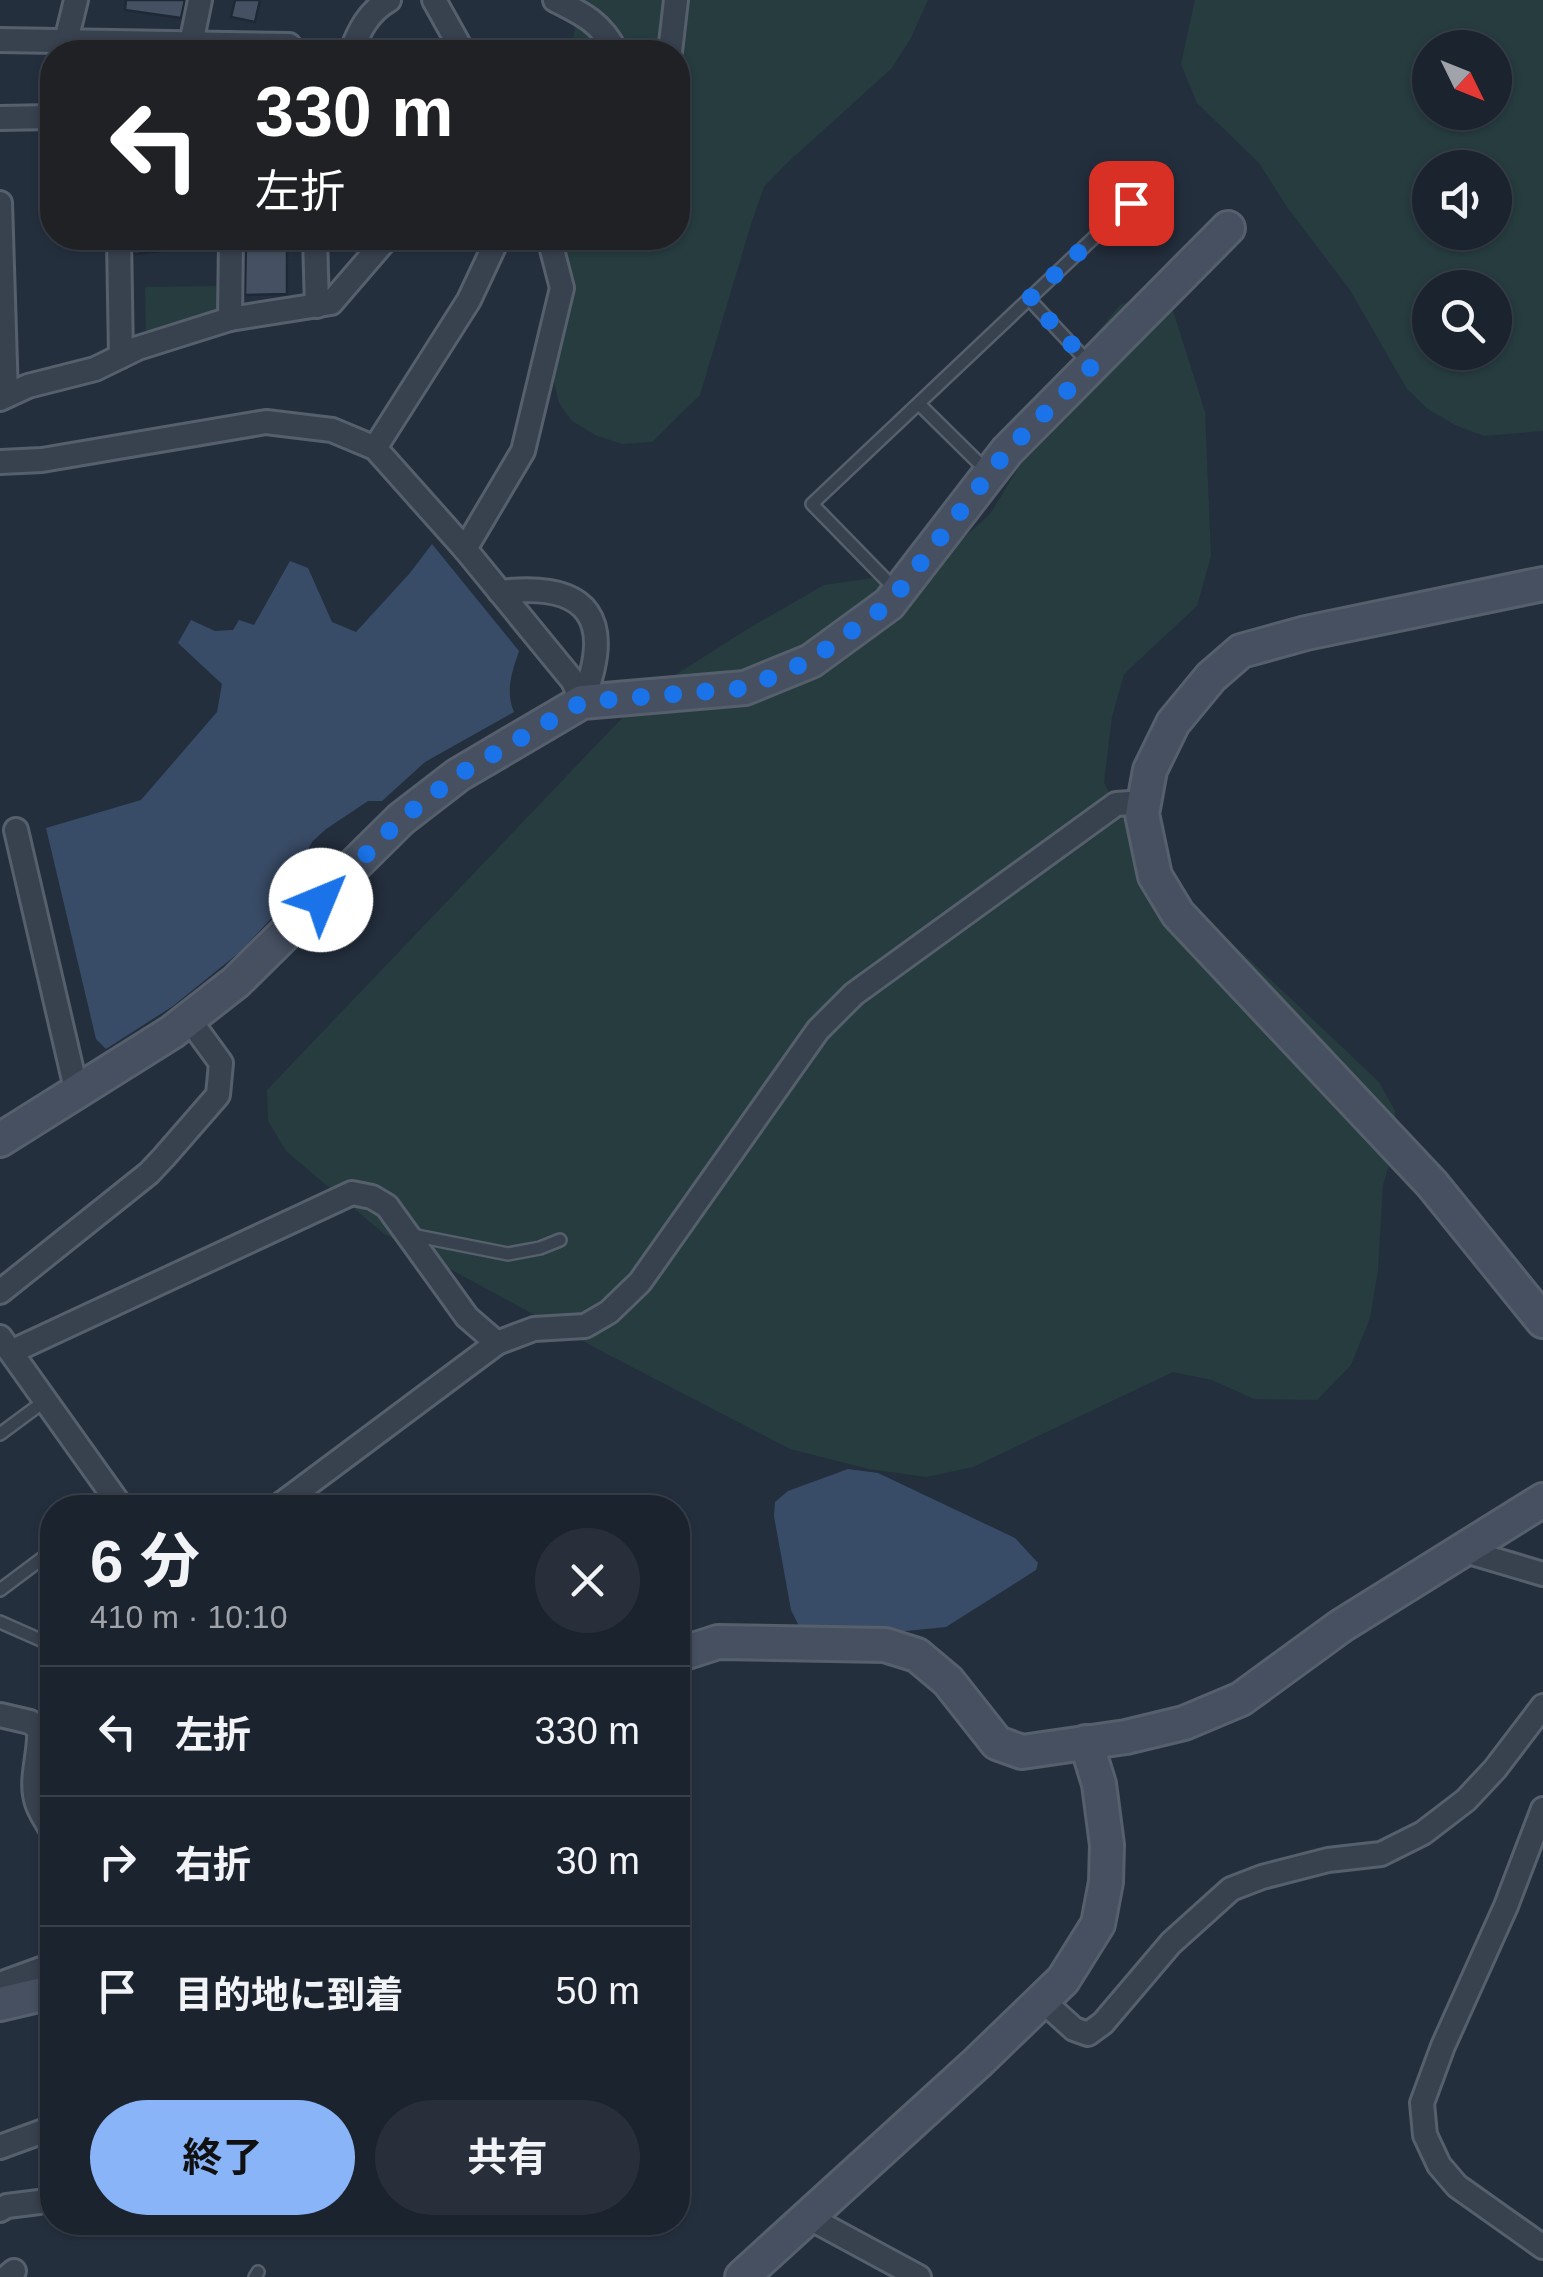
<!DOCTYPE html>
<html lang="ja">
<meta charset="utf-8">
<style>
:root{--surface:#1b232e;--page:#282f3a;--text:#f1f3f6;--muted:#a0a4aa;--line:#39404a;--accent:#8ab4f8}
body{margin:0;font-family:Arial,"Noto Sans JP",sans-serif;background:var(--page);color:var(--text);height:100vh;display:flex;flex-direction:column;font-size:38px;white-space:nowrap}
*{box-sizing:border-box;margin:0}
p{font-size:32px;color:var(--muted)}
.icon{flex:none;width:55px;height:55px;fill:none;stroke:currentColor;stroke-width:2;stroke-linecap:round;stroke-linejoin:round}
.map{position:relative;flex:1;overflow:hidden}
.side{position:absolute;left:40px;top:1495px;width:650px;height:740px;display:flex;flex-direction:column;background:var(--surface);border-radius:40px;box-shadow:0 2px 8px #0004,0 0 0 2px var(--line)}
.side>*{flex:none}
.guide{position:absolute;left:40px;top:40px;width:650px;height:210px;border-radius:40px;box-shadow:0 2px 8px #0004,0 0 0 2px var(--line);background:#202124;color:#fff;overflow:hidden}
.needle{width:65px;rotate:133deg}
.fabs{position:absolute;left:1412px;top:30px;display:grid;gap:20px}
.fabs a{display:grid;place-items:center;width:100px;height:100px;border-radius:50%;background:var(--surface);box-shadow:0 2px 8px #0004,0 0 0 2px var(--line);font-size:50px}
.pin{position:absolute;display:grid;place-items:center;width:85px;height:85px;color:#fff;margin:-42px;border-radius:20px;box-shadow:0 5px 15px #0006}
.me{position:absolute;width:110px;margin:-55px;rotate:45deg;stroke-linejoin:round;filter:drop-shadow(0 0 8px #0008)}
.turn{display:flex;align-items:center;gap:35px;height:210px;padding:0 50px;font-size:45px}
.turn .icon{width:130px;height:130px;stroke-width:2.5}
.turn b{display:block;font-size:70px;line-height:85px}
.round{display:grid;place-items:center;flex:none;width:105px;height:105px;border-radius:52px;background:var(--page)}
.head{display:flex;align-items:center;justify-content:space-between;height:170px;padding:0 50px}
h1{font-size:60px;font-weight:700;line-height:75px}
.action{display:flex;gap:20px;margin-top:auto;padding:20px 50px}
.action a{flex:1;height:115px;border-radius:60px;background:var(--accent);color:#111;font-size:40px;font-weight:700;line-height:115px;text-align:center}
.action a+a{background:var(--page);color:var(--text)}
ul{padding:0;list-style:none}
li{display:flex;align-items:center;gap:30px;height:130px;padding:0 50px;border-top:2px solid var(--line)}
li div{flex:1}
li b{display:block;font-size:38px}
li em{font-style:normal}
.map>svg:first-child{display:block}
</style>
<div class="map">
<svg width="1543" height="2277" viewBox="0 0 1543 2277">
<rect width="100%" height="100%" fill="#242f3e"/>
<g fill="#263c3f" fill-rule="evenodd">
<path d="M581 0H928L911 38 891 69 786 164 764 187 752 221 700 395 652 442 623 444 597 436 572 421 559 403 549 362 546 317 549 238H678V52H570Z"/>
<path d="M1195 0H1543V431L1484 436 1455 425 1428 409 1407 389 1350 290 1287 207 1259 163 1197 103 1181 64ZM1430 48H1495V112H1430ZM1430 168H1495V232H1430ZM1430 288H1495V352H1430Z"/>
<path d="M217 286 219 306 212 313 146 338 145 287Z"/>
<path d="M1155 291 1170 301 1205 412 1211 556 1197 606 1124 674 1112 717 1104 783 1138 845 1182 896 1379 1082 1395 1111V1145L1383 1185 1378 1270 1370 1318 1351 1365 1317 1400 1254 1399 1212 1380 1173 1372 973 1467 926 1477 869 1469 790 1449 607 1354 383 1233 286 1151 268 1121 267 1090 644 695 746 630 824 585 928 570 990 514 1035 441 1069 367 1120 305Z"/>
</g>
<g fill="#394c67">
<path d="M432 544 519 651C512 672 505 691 514 712L425 762 382 801H368L326 829 312 842 302 861 300 887 241 951 173 1006 106 1049 96 1039 46 828 141 800 217 712 222 684 178 643 191 620 215 631 233 630 239 620 254 625 290 561 308 568 332 622 356 632 410 573Z"/>
<path d="M848 1469 878 1473 1015 1538 1038 1563 1036 1570 946 1627 896 1632 799 1626 791 1610 774 1516 775 1502 788 1491Z"/>
</g>
<g fill="#455162" stroke="#1f2835" stroke-width="2.5">
<path d="M126 0H185L181 18 125 10Z"/>
<path d="M235 0H260L255 22 231 17Z"/>
<path d="M134 238H186L187 248 134 254Z"/>
<path d="M246 238H287V294L245 295Z"/>
</g>
<g fill="none" stroke-linecap="round" stroke-linejoin="round">
<g stroke="#565f6c" stroke-width="16">
<g id="lane">
<path d="M1029 299 1089 363"/>
<path d="M919 404 987 471"/>
<path d="M895 589 812 504 1156 179"/>
<path d="M412 1235 508 1254 540 1248 560 1240"/>
<path d="M0 1434 46 1400"/>
<path d="M0 1590 52 1551"/>
<path d="M0 1622 52 1645"/>
<path d="M255 2277 258 2272"/>
</g>
</g>
<g stroke="#565f6c" stroke-width="28">
<g id="street">
<path d="M434 0 463 52"/>
<path d="M555 0C583 14 602 23 616 52"/>
<path d="M0 40 289 45"/>
<path d="M66 41 76 0"/>
<path d="M191 44 200 0"/>
<path d="M351 52C359 31 368 12 389 0"/>
<path d="M670 52 676 0"/>
<path d="M0 118 52 117"/>
<path d="M0 203 6 396"/>
<path d="M119 238 121 356"/>
<path d="M315 238 317 306"/>
<path d="M230 319 231 238"/>
<path d="M0 399 28 386 95 369 138 348 230 319 331 303 387 238"/>
<path d="M375 448 469 300 498 238"/>
<path d="M0 462 42 460 266 422 332 430 375 448 465 549 573 681 582 702"/>
<path d="M465 549 523 451 562 288 549 238"/>
<path d="M500 592C590 581 615 620 582 702"/>
<path d="M16 830 77 1093"/>
<path d="M0 1292 149 1173 164 1157 218 1095 221 1063 189 1019"/>
<path d="M0 1337 122 1508"/>
<path d="M11 1352 352 1193 372 1197 387 1206 467 1317 497 1343"/>
<path d="M276 1508 497 1343 534 1329 585 1326 609 1312 640 1282 818 1030 854 994 1116 804 1144 802"/>
<path d="M1462 1550 1543 1574"/>
<path d="M0 1715 30 1722 39 1729C41 1753 29 1779 37 1803 40 1813 48 1823 52 1832"/>
<path d="M1543 1809 1506 1906 1443 2046 1422 2103 1425 2135 1439 2165 1457 2186 1543 2247"/>
<path d="M0 1984 52 1965"/>
<path d="M1042 2000 1074 2029 1088 2034 1103 2023 1171 1943 1231 1889 1262 1877 1328 1860 1381 1854 1423 1833 1466 1800 1495 1769 1543 1706"/>
<path d="M0 2147 52 2128"/>
<path d="M0 2210 7 2206 39 2202"/>
<path d="M808 2217 919 2277"/>
<path d="M7 2277 14 2271"/>
</g>
</g>
<g stroke="#565f6c" stroke-width="38">
<g id="secondary">
<path d="M1543 584 1306 633 1241 651 1211 677 1173 723 1150 770 1142 814 1155 876 1178 914 1432 1184 1543 1321"/>
<path d="M0 1140 172 1032 236 982 401 819 458 775 582 702 745 688 811 661 889 604 1007 451 1228 228"/>
<path d="M678 1655 718 1642 885 1645 917 1655 948 1681 997 1743 1022 1752 1126 1737 1184 1723 1241 1699 1341 1626 1543 1500"/>
<path d="M0 2004 47 1993 52 1988"/>
<path d="M742 2277 977 2063 1063 1980 1098 1924 1106 1882 1107 1845 1099 1784 1086 1742"/>
</g>
</g>
<use href="#lane" stroke="#38414e" stroke-width="11"/>
<use href="#street" stroke="#38414e" stroke-width="22"/>
<use href="#secondary" stroke="#465061" stroke-width="32"/>
</g>
<g fill="none" stroke-linecap="round" stroke-linejoin="round">
<path stroke="#1a73e8" stroke-width="18" stroke-dasharray="0 32.4" d="M321 900 400 820 458 775 582 702 746 688 811 660 889 604 1007 451 1092 366 1029 299 1131 203"/>
</g>
</svg>
<div class="fabs">
<a><svg class="needle" viewBox="-14 -14 28 28"><path d="M0-13l5 13h-10z" fill="#e53935"/><path d="M0 13l5-13h-10z" fill="#a0a4aa"/></svg></a>
<a><svg class="icon" aria-label="sound" viewBox="0 0 24 24"><path d="M4 9h4l5-4v14l-5-4H4zM17 9q2 3 0 6"/></svg></a>
<a><svg class="icon" aria-label="search" viewBox="0 0 24 24"><circle cx="10" cy="10" r="6"/><path d="M15 15l6 6"/></svg></a>
</div>
<div class="pin" style="left:1131px;top:203px;background:#d93025"><svg class="icon" aria-label="arrive" viewBox="0 0 24 24"><path d="M6 21V4h12l-3 4 3 4H6"/></svg></div>
<svg class="me" style="left:321px;top:900px" viewBox="-20 -20 40 40"><circle r="19" fill="#fff"/><path d="M0-13L10 11 0 6-10 11z" fill="#1a73e8"/></svg>
<div class="guide">
<div class="turn"><svg class="icon" aria-label="left" viewBox="0 0 24 24"><path d="M17 20v-9H6M10 6l-5 5 5 5"/></svg><div><b>330 m</b>左折</div></div>
</div>
<section class="side">
<div class="head"><div><h1>6 分</h1><p>410 m · 10:10</p></div><a class="round"><svg class="icon" aria-label="close" viewBox="0 0 24 24"><path d="M6 6l12 12M18 6L6 18"/></svg></a></div>
<ul>
<li><svg class="icon" aria-label="left" viewBox="0 0 24 24"><path d="M17 20v-9H6M10 6l-5 5 5 5"/></svg><div><b>左折</b></div><em>330 m</em></li>
<li><svg class="icon" aria-label="right" viewBox="0 0 24 24"><path d="M7 20v-9h11M14 6l5 5-5 5"/></svg><div><b>右折</b></div><em>30 m</em></li>
<li><svg class="icon" aria-label="arrive" viewBox="0 0 24 24"><path d="M6 21V4h12l-3 4 3 4H6"/></svg><div><b>目的地に到着</b></div><em>50 m</em></li>
</ul>
<div class="action"><a>終了</a><a>共有</a></div>
</section>
</div>
